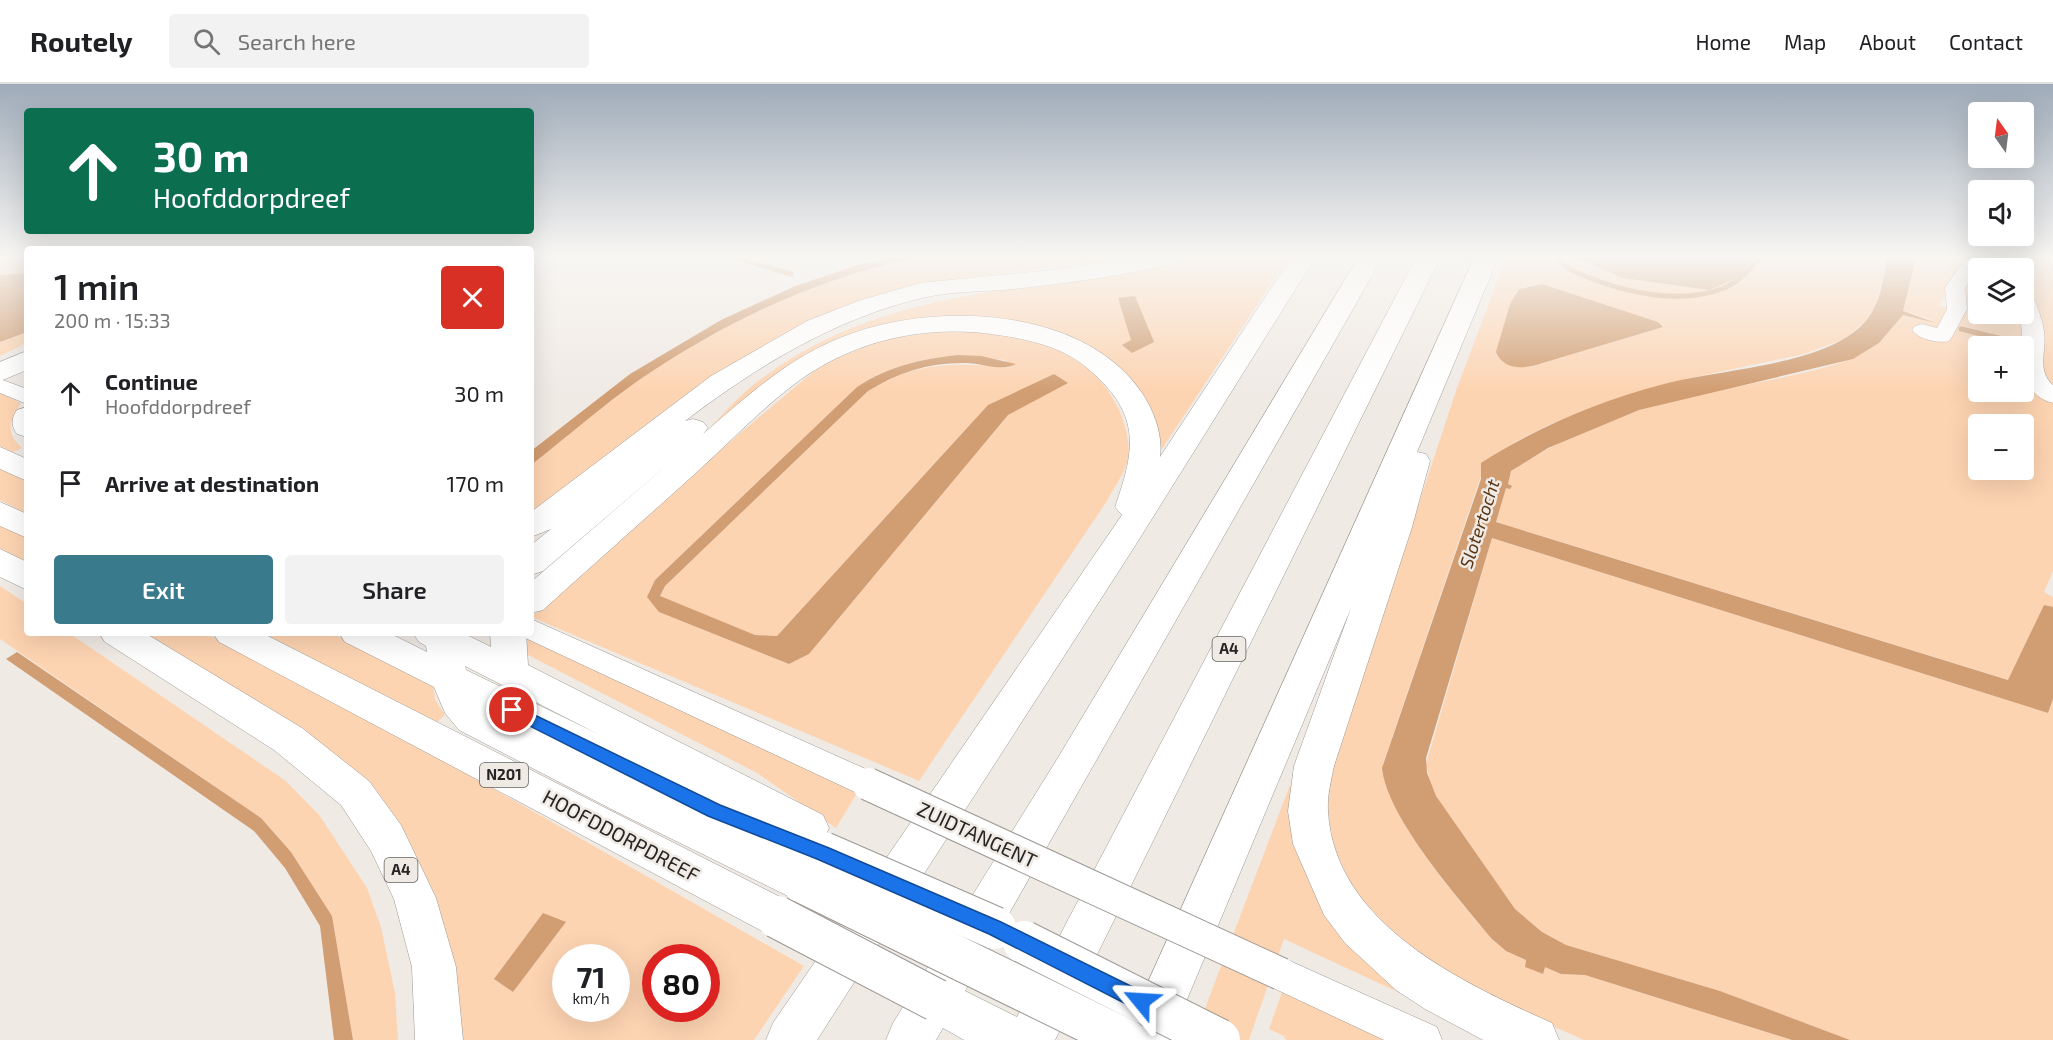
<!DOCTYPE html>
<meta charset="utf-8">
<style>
:root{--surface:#fff;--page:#f2f2f2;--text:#202124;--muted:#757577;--line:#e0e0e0;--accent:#397a8d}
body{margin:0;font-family:"Exo 2",sans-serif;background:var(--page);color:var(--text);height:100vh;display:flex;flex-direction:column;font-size:22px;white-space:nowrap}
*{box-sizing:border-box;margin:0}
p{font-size:20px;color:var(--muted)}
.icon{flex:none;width:33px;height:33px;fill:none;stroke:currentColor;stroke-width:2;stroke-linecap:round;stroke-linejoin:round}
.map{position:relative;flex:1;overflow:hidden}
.sheet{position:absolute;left:24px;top:162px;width:510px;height:390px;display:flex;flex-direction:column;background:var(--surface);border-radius:6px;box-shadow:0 6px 24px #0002}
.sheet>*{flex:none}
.banner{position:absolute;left:24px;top:24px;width:510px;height:126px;border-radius:6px;box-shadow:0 6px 24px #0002;background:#0b6e4f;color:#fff;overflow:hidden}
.needle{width:39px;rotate:346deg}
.controls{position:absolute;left:1968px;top:18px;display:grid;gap:12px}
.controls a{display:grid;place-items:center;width:66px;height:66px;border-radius:6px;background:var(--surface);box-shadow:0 6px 24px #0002;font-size:30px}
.speed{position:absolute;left:552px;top:860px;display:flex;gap:12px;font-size:30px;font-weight:700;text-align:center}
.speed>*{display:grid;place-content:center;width:78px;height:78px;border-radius:50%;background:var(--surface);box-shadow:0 6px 24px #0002;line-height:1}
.speed small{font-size:15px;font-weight:400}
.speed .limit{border:9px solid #d22;background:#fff;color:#111}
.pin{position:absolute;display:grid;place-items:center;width:51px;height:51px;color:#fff;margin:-26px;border:3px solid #fff;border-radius:50%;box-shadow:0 2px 6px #0007}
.me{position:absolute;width:66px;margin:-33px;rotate:297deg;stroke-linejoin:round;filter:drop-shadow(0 0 4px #0008)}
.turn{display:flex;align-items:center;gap:21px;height:126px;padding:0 30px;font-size:27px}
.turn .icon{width:78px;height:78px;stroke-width:2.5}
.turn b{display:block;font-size:42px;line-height:51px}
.round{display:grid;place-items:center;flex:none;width:63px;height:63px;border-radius:6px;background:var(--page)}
.headline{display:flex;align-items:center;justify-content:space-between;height:102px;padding:0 30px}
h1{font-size:36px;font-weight:600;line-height:45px}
.primary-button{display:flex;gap:12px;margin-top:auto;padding:12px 30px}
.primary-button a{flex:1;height:69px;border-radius:6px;background:var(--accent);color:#fff;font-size:24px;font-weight:600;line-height:69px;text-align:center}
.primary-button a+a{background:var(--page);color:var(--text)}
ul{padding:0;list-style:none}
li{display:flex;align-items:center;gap:18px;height:90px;padding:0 30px}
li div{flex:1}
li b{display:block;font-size:22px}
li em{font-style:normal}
header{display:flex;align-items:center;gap:36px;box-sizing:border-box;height:84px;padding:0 30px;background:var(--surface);border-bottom:2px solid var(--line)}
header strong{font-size:28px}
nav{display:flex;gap:33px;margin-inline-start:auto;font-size:21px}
.search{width:420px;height:54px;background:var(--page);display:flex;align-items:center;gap:15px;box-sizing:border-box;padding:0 21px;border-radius:6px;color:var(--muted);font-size:22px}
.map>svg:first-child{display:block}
</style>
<header>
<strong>Routely</strong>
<div class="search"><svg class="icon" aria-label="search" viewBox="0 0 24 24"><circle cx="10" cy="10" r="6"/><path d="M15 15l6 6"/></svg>Search here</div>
<nav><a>Home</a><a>Map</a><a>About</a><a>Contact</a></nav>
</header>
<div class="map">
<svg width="2053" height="956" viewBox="0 0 2053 956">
<rect width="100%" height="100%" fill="#f0eae5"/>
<g fill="#fdd4b2" fill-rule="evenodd">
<path d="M0 174H27V189L0 191Z"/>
<path d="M914 174H1126L972 193 897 209 842 226 531 432V381C567 353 602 322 639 296 723 239 814 195 914 174Z"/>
<path d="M1194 174H1288L1156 374 1142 318 1035 246 868 249 704 350C719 334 735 316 752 302 887 195 1039 212 1194 174Z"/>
<path d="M1506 174H1575L1623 194 1709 206 1751 180 1754 174H1887L1875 226 1865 238 1844 255 1804 270 1686 295 1613 316 1551 340 1513 359 1481 392 1383 680C1390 739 1454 810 1492 855L1506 867 1526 876 1525 883 1543 890 1544 882 1561 890 1585 891 1792 956H1584L1476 908 1406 864 1355 809 1335 766 1328 732 1329 698 1343 649 1457 304ZM1542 200 1658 238 1663 243 1530 283 1515 209 1523 203Z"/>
<path d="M1916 174H1971L1938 221 1952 226 1946 256 1957 208 1980 174H1990L1999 184H1978V230L2024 229 2053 315V487L2044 508 2053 513V523L2044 521 2009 596 1496 438 1506 403 1511 402 1507 400 1511 387C1555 358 1606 335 1657 321 1721 303 1789 296 1853 275L1879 259 1903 231 1936 237 1903 227ZM1978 262H2024V308H1978ZM1978 340H2024V386H1978Z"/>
<path d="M1999 174H2053V309L2048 305 2024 206V184H2008Z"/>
<path d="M949 246C1017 249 1088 258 1119 326 1125 340 1131 359 1128 375 1125 389 1113 405 1107 417L919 697 531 533 739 350 825 278 886 255ZM958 271 1005 276 1009 284C958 278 913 278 868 307L665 502 660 513 755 551 777 552 988 321 1054 290 1067 299 1008 331 809 570 789 580 659 528 655 496 857 303C888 282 921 275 958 271Z"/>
<path d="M27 248V259L0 272V258Z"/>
<path d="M0 309 21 319C9 337 5 348 22 364L13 368 0 362Z"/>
<path d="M0 384 27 397V430L0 416Z"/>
<path d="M0 440 27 454V480L0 464Z"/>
<path d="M1492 454 2048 629 2053 615V956H1850L1720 907 1566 861 1542 848 1515 825 1446 730 1432 706 1426 680Z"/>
<path d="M0 502 27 520V549H69L286 697 320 732 367 804 381 843 395 909 398 956H353L332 832 291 768 261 734 0 555Z"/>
<path d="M143 549H205L450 680 804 882 754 956H455L399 743ZM566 838 513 908 495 895 565 838ZM566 873H616V924H566ZM656 873H706V924H656Z"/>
<path d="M256 549H332L433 599 435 616 445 631 434 641Z"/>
<path d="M521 551 857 709 836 744 757 689 528 571 519 561Z"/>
<path d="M1290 701 1297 706 1401 901 1400 909 1284 855 1249 956H1193Z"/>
<path d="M1282 908 1390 956H1286L1284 952 1269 945Z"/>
</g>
<g fill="#d39f73">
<path d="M1575 174H1754L1739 193 1709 206 1623 194Z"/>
<path d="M1542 200 1658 238 1663 243 1536 281C1521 285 1503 285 1496 268L1510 220 1519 205Z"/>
</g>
<g fill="#d19d72">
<path d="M892 174H914C814 195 723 239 639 296 602 322 567 353 531 381V367L630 290 721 236 793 203 854 182Z"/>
<path d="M1887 174H1916L1903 227 1936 239 1903 231 1879 259 1853 275 1639 326 1548 364 1511 387 1508 400 1512 402 1510 405 1506 404 1496 438 2008 596 2044 521 2053 523V615L2048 629 1492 454 1426 674 1427 689 1436 712 1515 825 1542 848 1566 861 1720 907 1850 956H1792L1585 891 1561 890 1545 883 1543 890 1525 883 1526 876 1506 867 1492 855C1460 816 1387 734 1382 684L1481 395V379C1538 343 1599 317 1664 300 1721 285 1816 282 1859 244 1880 226 1882 200 1887 174Z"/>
<path d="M27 189V248L0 258V191Z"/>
<path d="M1135 212 1154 258 1132 269 1122 261 1131 256 1118 214Z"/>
<path d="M958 271 981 272 1016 280C1002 288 981 279 966 279 931 278 898 288 868 307L665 502 660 512 755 551 777 552 988 321 1054 290 1068 299 1008 331 809 570 789 580 659 528 647 513 655 496 857 303C889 282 921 275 958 271Z"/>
<path d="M17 568 261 734 291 768 332 832 353 956H334L320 842 285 784 254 747 6 575Z"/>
<path d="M543 829 566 838 513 908 494 895Z"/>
</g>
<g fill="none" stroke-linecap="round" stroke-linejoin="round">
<g stroke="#d19d72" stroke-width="5">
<path d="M736 174 791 190"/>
<path d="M1559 174C1564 184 1575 188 1585 192 1626 209 1681 221 1724 204 1740 197 1749 186 1759 174"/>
<path d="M1961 245 2015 258"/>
</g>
<g stroke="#9d9893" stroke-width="1">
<g id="minor">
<path d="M1966 174H1984L1965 204 1967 225 1952 253 1949 257C1939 260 1918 255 1912 246L1915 242 1922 240 1937 244 1947 225 1945 204Z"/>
<path d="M1986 174H2005L2013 184H1994Z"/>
<path d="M2024 208 2034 214C2038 225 2042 235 2044 247 2047 267 2036 286 2053 301V319C2011 308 2028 260 2019 230H2024Z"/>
<path d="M0 295 27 305V320L0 309Z"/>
<path d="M531 535 879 691 883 700 879 709 868 713 857 709 521 552 520 549H531Z"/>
<path d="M1281 873 1437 943 1442 956H1384L1269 902 1264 890 1269 878Z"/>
</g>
</g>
<g stroke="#9d9893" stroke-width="1">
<g id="highway">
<path d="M1132 174H1179L1176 179C1122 192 1068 199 1013 205 983 208 952 207 922 214 834 235 756 283 685 337L693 335 703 338 708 344 703 350C751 309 792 270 853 249 941 218 1085 224 1142 309 1154 327 1163 351 1160 373L1291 174H1315L1133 465 817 956H766L773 939 1122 431 1115 423C1137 361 1140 328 1086 283 1063 263 1027 255 998 251 929 240 857 255 800 296 764 322 731 357 698 387 647 433 595 479 543 526L531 529V498L673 376 543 487 531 491V461L551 445 531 453V428L711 292 807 237 858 217 920 199 1052 186Z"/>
<path d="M1358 174H1382L965 907 1017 933 1416 174H1440L1055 956H964L943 944 936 956H886L893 939 1056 677Z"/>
<path d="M1474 174H1498L1417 368 1426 370 1430 377 1412 443 1334 682C1331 697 1327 712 1328 727 1334 840 1463 899 1552 939L1559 956H1483L1425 925 1396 906 1345 859 1324 831 1293 760 1288 727 1294 682 1351 524 1170 956H1122Z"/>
<path d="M27 267V286L0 297V278Z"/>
<path d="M27 323V353L17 350C11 342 11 334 17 326Z"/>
<path d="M0 363 27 375V397L0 385Z"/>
<path d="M0 418 27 430V454L0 442Z"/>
<path d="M0 465 27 478V506L0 493Z"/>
<path d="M99 549H145L302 644 369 697 401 741 436 814 456 883 463 956H415L412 883 394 815 371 767 341 721 274 666 105 558Z"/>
<path d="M213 549H262L792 819 799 833 792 847 777 853 762 847 219 558Z"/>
<path d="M339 549H389L427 568 426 562 419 558 413 549H463L491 563 490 549H526L528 581 823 731 829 744 826 751 838 756 844 769 838 782 823 788 819 786 824 798 818 812 803 817 788 812 617 728 459 646 445 629 434 603 345 558ZM465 582 598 650 466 586Z"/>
</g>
</g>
<use href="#minor" fill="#fff" fill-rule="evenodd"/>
<use href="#highway" fill="#fff" fill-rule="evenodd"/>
<g stroke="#9d9893" stroke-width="34" stroke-linecap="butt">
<path id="minor-bridge" d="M868 700 1281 890"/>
</g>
<g stroke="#9d9893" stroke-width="44" stroke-linecap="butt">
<g id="highway-bridge">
<path d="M823 769 995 844"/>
<path d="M803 798 1126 956"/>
<path d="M777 833 936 916"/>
<path d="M1024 858 1219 956"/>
</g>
</g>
<use href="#minor-bridge" stroke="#fff" stroke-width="32"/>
<use href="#highway-bridge" stroke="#fff" stroke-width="42"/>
</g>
<linearGradient id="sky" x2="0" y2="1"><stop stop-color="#9fabb9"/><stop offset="0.56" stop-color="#f8f6f3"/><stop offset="1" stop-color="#f8f6f3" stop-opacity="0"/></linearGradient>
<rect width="2053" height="308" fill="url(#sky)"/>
<path fill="#1a73e8" stroke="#114b97" stroke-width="1.5" d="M512 620 720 721 829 764 1001 838 1147 910 1150 917 1147 924 1141 926 1134 924 989 850 817 775 708 732 506 630 504 626 506 621Z"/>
<g text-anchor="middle" stroke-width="5" stroke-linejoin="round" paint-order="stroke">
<g fill="#f0eae5" stroke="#63605e" stroke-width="1.5">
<rect x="1212.5" y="553" width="33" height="24" rx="4.5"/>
<rect x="480" y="679" width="48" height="24" rx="4.5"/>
<rect x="384.5" y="774" width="33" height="24" rx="4.5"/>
</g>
<g font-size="15" font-weight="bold" fill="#272524">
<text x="1229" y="570">A4</text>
<text x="504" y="696">N201</text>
<text x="401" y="791">A4</text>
</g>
<g font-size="18" font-style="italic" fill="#593514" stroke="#f0eae5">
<text transform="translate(1480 440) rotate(-72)" y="6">Slotertocht</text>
</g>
<g font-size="20" fill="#272524" stroke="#f0eae5">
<text transform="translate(977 751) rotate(25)" y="7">ZUIDTANGENT</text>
<text transform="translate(621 752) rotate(28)" y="7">HOOFDDORPDREEF</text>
</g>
</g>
</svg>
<div class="controls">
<a><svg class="needle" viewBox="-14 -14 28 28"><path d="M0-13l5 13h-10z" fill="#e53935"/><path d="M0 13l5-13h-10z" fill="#757577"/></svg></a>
<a><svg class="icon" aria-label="sound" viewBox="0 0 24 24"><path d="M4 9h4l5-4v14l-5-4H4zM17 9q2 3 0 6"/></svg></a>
<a><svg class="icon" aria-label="layers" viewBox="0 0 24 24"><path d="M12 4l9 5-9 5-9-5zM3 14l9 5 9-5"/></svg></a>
<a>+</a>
<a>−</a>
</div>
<div class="speed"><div>71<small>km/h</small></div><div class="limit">80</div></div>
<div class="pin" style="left:512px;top:626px;background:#d93025"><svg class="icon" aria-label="arrive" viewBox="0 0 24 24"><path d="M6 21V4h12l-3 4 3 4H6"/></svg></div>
<svg class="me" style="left:1141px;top:917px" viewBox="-20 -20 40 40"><path d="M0-17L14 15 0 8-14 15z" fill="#1a73e8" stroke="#fff" stroke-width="4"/></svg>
<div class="banner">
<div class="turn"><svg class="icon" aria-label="ahead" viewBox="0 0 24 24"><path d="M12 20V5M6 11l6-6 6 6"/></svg><div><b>30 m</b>Hoofddorpdreef</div></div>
</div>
<section class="sheet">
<div class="headline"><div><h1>1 min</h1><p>200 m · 15:33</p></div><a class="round" style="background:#d93025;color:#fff"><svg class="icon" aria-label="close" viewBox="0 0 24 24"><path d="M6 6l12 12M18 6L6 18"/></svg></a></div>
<ul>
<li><svg class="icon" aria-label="ahead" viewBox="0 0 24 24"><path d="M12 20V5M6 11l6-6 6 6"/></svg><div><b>Continue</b><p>Hoofddorpdreef</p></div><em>30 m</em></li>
<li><svg class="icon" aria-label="arrive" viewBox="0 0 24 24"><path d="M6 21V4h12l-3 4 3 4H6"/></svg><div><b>Arrive at destination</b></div><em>170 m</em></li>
</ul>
<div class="primary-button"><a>Exit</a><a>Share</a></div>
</section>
</div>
